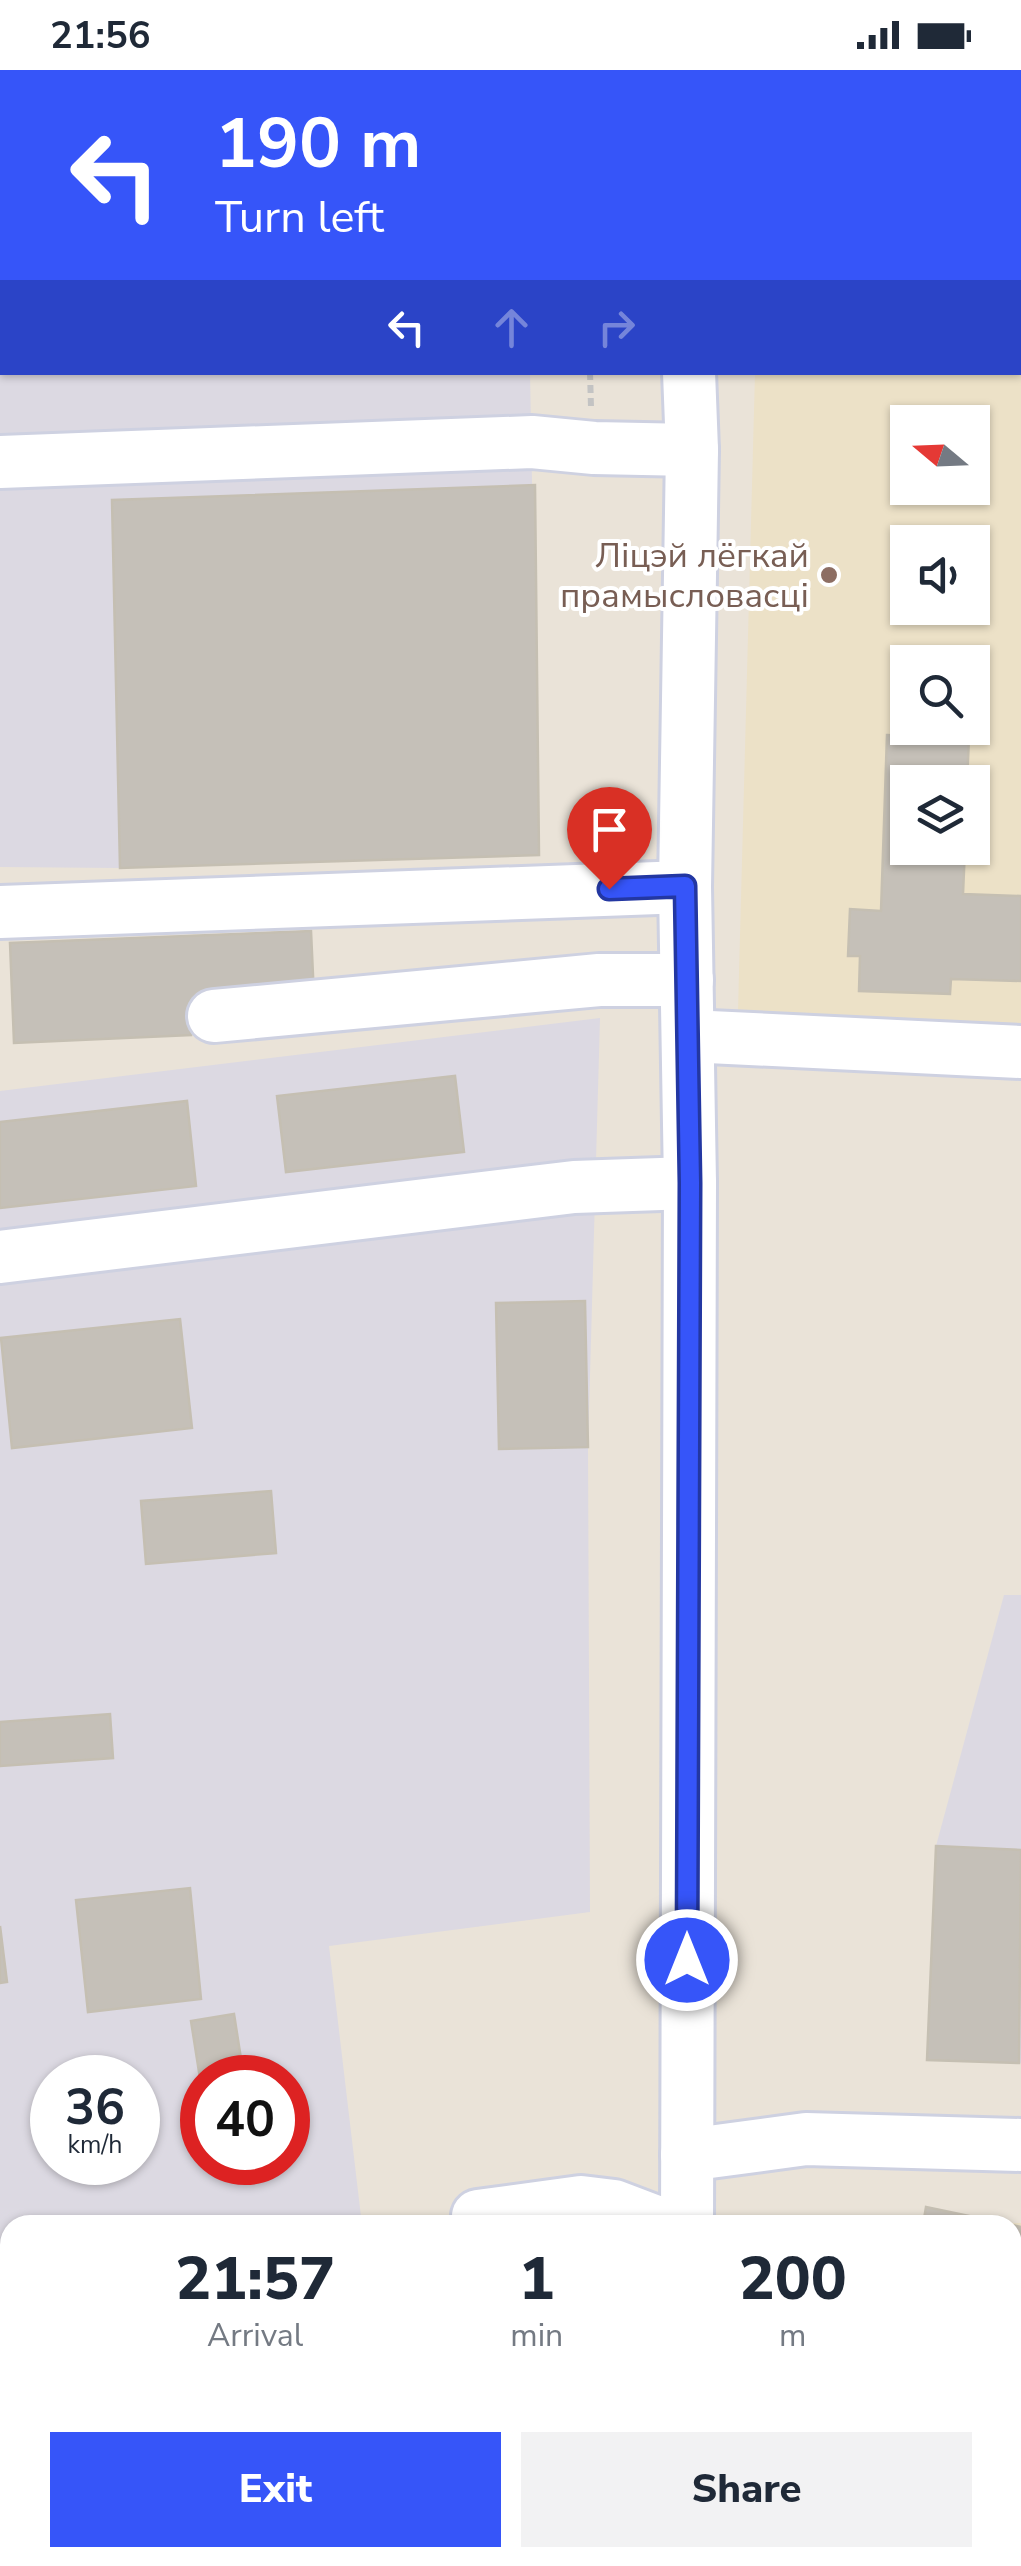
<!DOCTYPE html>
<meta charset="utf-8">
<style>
:root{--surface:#fff;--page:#f2f2f3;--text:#1f2937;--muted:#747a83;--accent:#3655f9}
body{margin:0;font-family:"Nunito Sans",sans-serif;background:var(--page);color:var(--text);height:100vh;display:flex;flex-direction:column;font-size:38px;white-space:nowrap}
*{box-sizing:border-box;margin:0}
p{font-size:32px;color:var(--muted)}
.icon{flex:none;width:55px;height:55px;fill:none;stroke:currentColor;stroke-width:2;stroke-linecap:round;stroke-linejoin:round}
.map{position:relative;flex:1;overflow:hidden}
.side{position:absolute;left:0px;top:2145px;width:1022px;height:352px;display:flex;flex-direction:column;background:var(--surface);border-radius:30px 30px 0 0;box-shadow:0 2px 8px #0004}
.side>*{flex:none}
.guide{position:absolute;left:0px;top:0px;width:1022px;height:305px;box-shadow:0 2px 8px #0004;background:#3655f9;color:#fff;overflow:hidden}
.needle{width:65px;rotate:289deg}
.controls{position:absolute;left:890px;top:335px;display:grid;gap:20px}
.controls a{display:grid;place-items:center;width:100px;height:100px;border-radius:0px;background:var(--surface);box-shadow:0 2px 8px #0004;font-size:50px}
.speed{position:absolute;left:30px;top:1985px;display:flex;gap:20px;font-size:50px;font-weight:700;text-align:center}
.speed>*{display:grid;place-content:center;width:130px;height:130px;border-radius:50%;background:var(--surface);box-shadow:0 2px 8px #0004;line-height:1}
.speed small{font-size:25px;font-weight:400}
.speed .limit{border:15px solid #d22;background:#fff;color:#111}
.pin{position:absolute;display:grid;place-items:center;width:85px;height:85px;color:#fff;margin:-102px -42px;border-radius:50% 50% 50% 0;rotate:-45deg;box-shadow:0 0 10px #0007}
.pin .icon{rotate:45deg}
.me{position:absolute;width:110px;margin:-55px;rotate:0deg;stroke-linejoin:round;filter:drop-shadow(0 0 8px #0008)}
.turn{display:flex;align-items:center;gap:35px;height:210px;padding:0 50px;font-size:45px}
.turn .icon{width:130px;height:130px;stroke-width:2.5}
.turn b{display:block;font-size:70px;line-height:85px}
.lanes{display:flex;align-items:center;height:95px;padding:0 50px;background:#0003;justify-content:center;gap:50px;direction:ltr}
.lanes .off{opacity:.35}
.eta{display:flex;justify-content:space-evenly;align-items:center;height:170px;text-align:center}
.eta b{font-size:60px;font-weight:800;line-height:70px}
.cta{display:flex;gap:20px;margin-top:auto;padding:20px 50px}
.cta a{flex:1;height:115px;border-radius:0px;background:var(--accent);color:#fff;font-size:40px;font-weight:800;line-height:115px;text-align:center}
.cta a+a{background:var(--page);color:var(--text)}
.status{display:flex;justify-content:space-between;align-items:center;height:70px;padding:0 50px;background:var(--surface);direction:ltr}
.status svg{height:28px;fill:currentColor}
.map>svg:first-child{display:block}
</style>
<div class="status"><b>21:56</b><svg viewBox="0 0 49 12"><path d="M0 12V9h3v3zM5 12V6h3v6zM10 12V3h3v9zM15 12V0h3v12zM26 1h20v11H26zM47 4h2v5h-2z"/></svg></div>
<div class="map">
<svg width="1021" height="2496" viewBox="0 0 1021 2496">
<rect width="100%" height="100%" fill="#eae3d8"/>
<g fill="#dcd9e2" fill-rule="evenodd">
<path d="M0 0H542L2 2V302L530 303 539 785 120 798 0 797Z"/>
<path d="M600 948 588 1377 590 1842 329 1876 362 2155H10V2488H436L437 2496H0V1021ZM52 2008H138V2092H52ZM202 2008H288V2092H202Z"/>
<path d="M1004 1525H1021V1993L927 1990 936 1776Z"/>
</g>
<g fill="#ece1c7" fill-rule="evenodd">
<path d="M882 0H1021V956L738 941 755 303 1020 302V2H879ZM908 352H972V418H908ZM908 472H972V538H908ZM908 592H972V658H908ZM908 712H972V778H908Z"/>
<path d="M778 2147 1021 2153V2496H769V2488H1012V2155H778Z"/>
</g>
<path fill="#c1e98f" d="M1013 2279H1021V2496H997L998 2488H1012Z"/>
<g fill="#c5c0b8" stroke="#c5bfb2" stroke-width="2.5">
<path d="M535 415 539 785 120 798 112 430Z"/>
<path d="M887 665 969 668 967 712H908V778H965L963 824 1021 826V911L951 909 950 924 859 921 860 886H848L850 839 881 841Z"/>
<path d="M311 861 314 927 189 932 191 965 14 973 10 873Z"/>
<path d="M455 1006 464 1082 286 1102 277 1026Z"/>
<path d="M187 1031 196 1116 0 1138V1052Z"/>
<path d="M585 1231 588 1377 499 1379 496 1233Z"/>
<path d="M180 1249 192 1358 12 1378 1 1268Z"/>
<path d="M271 1421 276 1483 146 1494 141 1431Z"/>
<path d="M110 1644 113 1688 0 1696V1652Z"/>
<path d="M936 1776 1021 1780 1019 1993 927 1990Z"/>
<path d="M190 1818 201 1929 88 1942 76 1830Z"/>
<path d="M0 1856 7 1912 0 1913Z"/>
<path d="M234 1944 244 2008H202V2021L191 1951Z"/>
<path d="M926 2137 1012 2155H923Z"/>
<path d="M1012 2155 1021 2157V2191L1012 2189Z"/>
<path d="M324 2488H436L437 2496H325Z"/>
</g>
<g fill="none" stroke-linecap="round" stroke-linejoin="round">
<g stroke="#ced1e1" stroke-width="58">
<g id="minor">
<path d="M677 0V2"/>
<path d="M447 2 448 0"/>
<path d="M0 392 532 372 594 378 692 380"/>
<path d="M0 842 685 817"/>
<path d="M214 946 599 910H687"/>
<path d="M688 966 1021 982"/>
<path d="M0 1187 574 1117 690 1113"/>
<path d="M687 2085 806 2069 1021 2075"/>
<path d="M478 2146 581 2132 614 2136 664 2155"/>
<path d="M687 2155 690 1113 685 817 692 380 689 302"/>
<path d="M0 2205 10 2204"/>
<path d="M99 2488 100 2496"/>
<path d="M687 2488V2496"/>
</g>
</g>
<g stroke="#c3c3c3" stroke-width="6" stroke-dasharray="8 5" stroke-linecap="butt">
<path d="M574 0V2"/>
<path d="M590 302 591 337"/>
<path d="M519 2488 520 2496"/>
</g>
<use href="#minor" stroke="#fff" stroke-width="52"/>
</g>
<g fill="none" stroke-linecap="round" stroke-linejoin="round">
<g stroke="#2337a2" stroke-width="25">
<path id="route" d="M609 819 685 816 690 1113 687 1890"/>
</g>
<use href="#route" stroke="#3655f9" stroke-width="18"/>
</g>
<circle fill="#8d6e63" stroke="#fff" stroke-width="4" cx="829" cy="505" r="10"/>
<g text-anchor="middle" stroke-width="8" stroke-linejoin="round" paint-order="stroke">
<g font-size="35" fill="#785e54" stroke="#fff" text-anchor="end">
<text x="809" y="497">Ліцэй лёгкай<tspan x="809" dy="40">прамысловасці</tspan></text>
</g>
</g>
</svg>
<div class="controls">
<a><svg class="needle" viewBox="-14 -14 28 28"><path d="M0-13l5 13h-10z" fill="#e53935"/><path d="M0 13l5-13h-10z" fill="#747a83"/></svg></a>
<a><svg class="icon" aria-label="sound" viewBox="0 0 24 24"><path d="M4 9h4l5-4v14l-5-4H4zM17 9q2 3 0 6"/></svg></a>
<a><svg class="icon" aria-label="search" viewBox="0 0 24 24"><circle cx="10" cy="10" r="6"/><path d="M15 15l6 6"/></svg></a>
<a><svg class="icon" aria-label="layers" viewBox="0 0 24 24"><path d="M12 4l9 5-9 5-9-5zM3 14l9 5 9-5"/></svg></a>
</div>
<div class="speed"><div>36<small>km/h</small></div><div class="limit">40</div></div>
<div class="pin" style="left:609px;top:819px;background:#d93025"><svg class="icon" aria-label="arrive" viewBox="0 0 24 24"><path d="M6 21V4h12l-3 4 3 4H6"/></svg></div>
<svg class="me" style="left:687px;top:1890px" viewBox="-20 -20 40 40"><circle r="17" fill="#3655f9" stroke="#fff" stroke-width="3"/><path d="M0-11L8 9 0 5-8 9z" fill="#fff"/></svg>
<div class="guide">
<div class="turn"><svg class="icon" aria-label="left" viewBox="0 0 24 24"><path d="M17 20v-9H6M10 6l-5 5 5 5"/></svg><div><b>190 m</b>Turn left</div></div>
<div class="lanes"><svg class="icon" aria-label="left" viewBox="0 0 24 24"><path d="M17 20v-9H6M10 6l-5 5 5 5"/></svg><svg class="icon off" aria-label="ahead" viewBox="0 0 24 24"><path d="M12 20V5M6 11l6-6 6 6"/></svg><svg class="icon off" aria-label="right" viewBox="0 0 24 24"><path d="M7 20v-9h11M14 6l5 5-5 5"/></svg></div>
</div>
<section class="side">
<div class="eta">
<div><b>21:57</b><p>Arrival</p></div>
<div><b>1</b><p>min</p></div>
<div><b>200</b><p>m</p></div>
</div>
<div class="cta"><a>Exit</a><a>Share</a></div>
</section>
</div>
